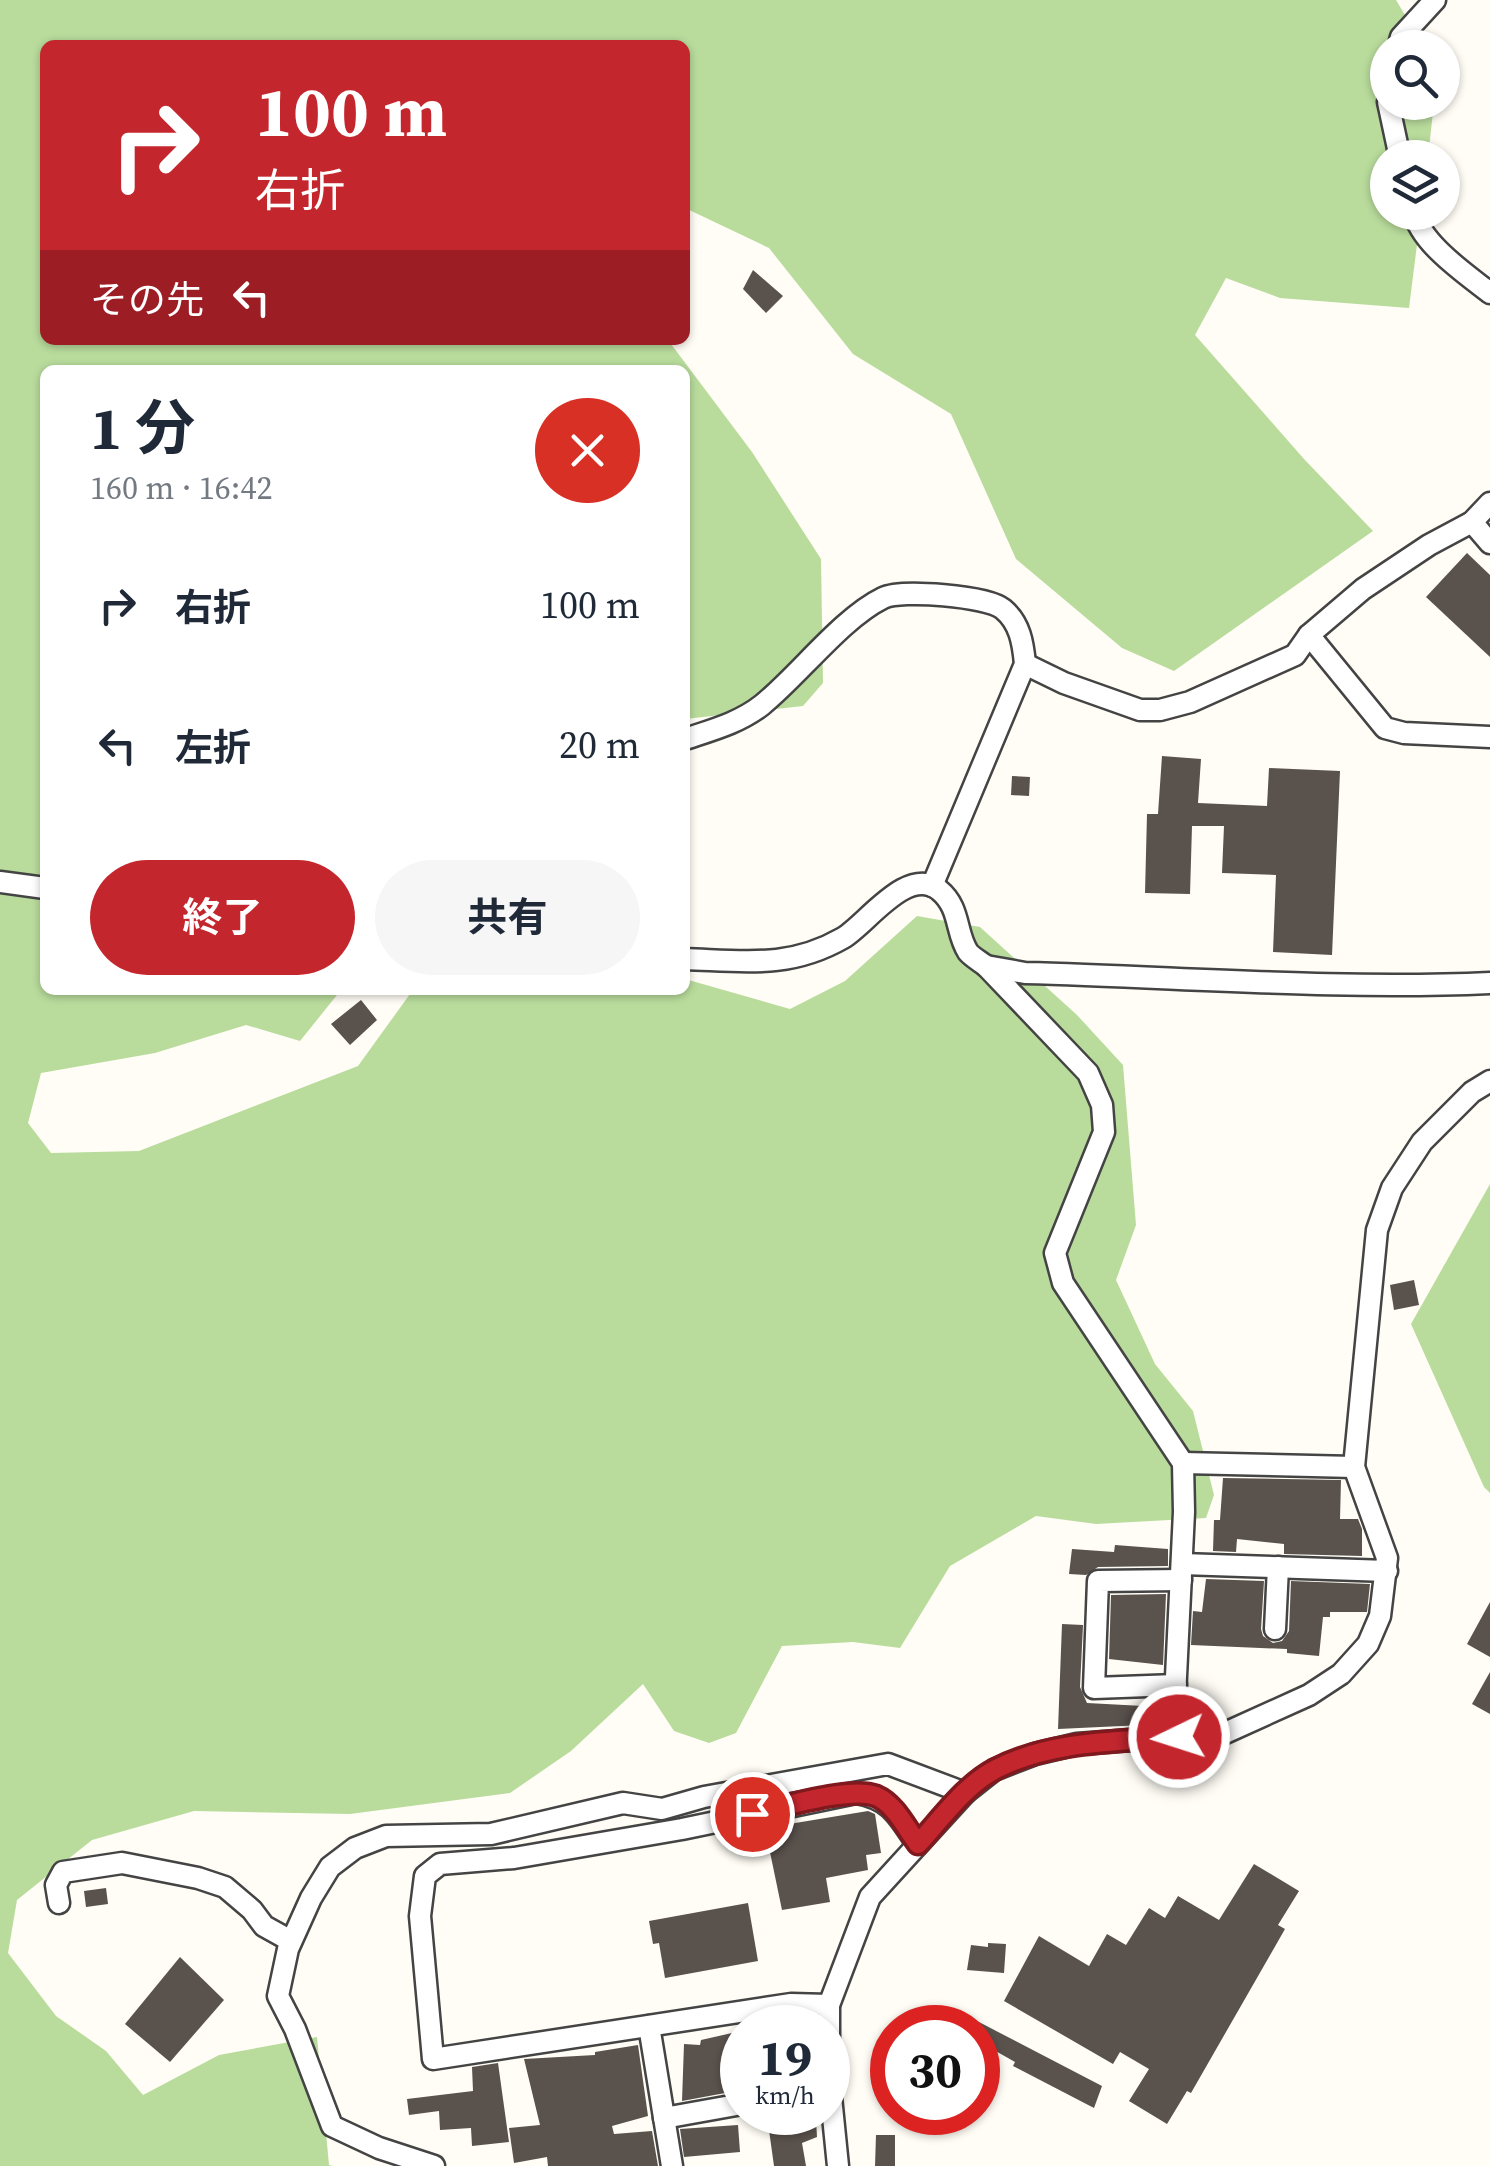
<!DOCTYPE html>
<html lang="ja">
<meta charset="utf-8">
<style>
:root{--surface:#fff;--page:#f6f6f7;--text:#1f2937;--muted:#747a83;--accent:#c4262e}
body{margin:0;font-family:"Source Serif 4","Noto Sans JP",serif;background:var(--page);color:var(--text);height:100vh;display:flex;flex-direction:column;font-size:38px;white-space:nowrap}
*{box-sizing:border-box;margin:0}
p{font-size:32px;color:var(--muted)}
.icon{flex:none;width:55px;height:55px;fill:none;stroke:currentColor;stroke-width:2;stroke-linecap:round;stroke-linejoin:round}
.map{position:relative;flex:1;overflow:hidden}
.side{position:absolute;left:40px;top:365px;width:650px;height:630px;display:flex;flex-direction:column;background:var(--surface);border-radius:15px;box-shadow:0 2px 8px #0004}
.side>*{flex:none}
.hud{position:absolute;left:40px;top:40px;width:650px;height:305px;border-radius:15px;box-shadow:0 2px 8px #0004;background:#c4262e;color:#fff;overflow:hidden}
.buttons{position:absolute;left:1370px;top:30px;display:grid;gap:20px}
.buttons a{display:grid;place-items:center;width:90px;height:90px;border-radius:50%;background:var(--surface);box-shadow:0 2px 8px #0004;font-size:50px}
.speed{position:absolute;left:720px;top:2005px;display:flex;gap:20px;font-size:50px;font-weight:700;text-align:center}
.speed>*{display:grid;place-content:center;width:130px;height:130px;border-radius:50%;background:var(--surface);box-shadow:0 2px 8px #0004;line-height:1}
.speed small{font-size:25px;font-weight:400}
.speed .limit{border:15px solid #d22;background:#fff;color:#111}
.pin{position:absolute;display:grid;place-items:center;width:85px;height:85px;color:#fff;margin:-42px;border:5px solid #fff;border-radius:50%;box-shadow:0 2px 10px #0007}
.me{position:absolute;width:110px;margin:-55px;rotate:266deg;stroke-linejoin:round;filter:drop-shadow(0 0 8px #0008)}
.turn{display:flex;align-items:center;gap:35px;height:210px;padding:0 50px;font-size:45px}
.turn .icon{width:130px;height:130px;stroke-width:2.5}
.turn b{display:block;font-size:70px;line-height:85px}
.then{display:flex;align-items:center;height:95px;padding:0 50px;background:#0003;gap:20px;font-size:38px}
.round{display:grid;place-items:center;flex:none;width:105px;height:105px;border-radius:52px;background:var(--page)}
.headline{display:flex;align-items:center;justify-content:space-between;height:170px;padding:0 50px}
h1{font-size:60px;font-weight:700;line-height:75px}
.button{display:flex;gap:20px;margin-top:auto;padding:20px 50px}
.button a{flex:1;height:115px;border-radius:60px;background:var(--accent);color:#fff;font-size:40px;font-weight:700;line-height:115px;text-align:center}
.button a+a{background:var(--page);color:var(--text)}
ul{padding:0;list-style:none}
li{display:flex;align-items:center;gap:30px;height:140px;padding:0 50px}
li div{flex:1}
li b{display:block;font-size:38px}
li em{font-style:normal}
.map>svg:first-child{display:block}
</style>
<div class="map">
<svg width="1490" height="2166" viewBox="0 0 1490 2166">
<rect width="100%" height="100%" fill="#fffdf5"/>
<g fill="#b9dc9c">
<path d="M0 0H1396L1424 47 1388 48V102L1434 103 1428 157 1388 158V212L1421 213 1409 308 1280 298 1226 278 1195 335 1304 459 1373 531 1174 671 1122 648 1016 559 951 414 853 354 769 248 685 208V45H45V340H668L752 452 821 559 823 683 803 706 685 719V370H45V990H341L300 1041 246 1025 155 1053 41 1073 28 1123 51 1153 139 1151 358 1066 410 994 397 990H685V979L790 1009 845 981 917 916 980 927 1077 1015 1123 1065 1136 1225 1116 1280 1155 1364 1193 1411 1214 1495 1206 1518 1096 1524 1036 1516 950 1566 900 1648 853 1642 782 1646 736 1733 709 1743 674 1731 643 1684 571 1751 510 1793 350 1814 194 1811 92 1840 17 1900 8 1953 56 2016 106 2051 143 2095 219 2055 317 2037 329 2165 333 2166H0Z"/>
<path d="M1490 1184V1493L1484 1487 1411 1324Z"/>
</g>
<g fill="#5a524d">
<path d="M753 270 783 296 766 313 743 289Z"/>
<path d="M1467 553 1490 575V657L1426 597Z"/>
<path d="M1162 756 1201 759 1198 803 1267 806 1269 768 1340 771 1332 955 1273 952 1276 875 1222 873 1224 826H1192L1190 894 1145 893 1147 814H1158Z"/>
<path d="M1012 776 1030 777 1029 796 1011 795Z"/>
<path d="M361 1000 377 1020 350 1045 331 1024Z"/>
<path d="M1414 1280 1419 1305 1394 1310 1390 1285Z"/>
<path d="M1223 1478 1341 1480 1340 1519H1358L1362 1529V1556L1284 1554V1544L1237 1539 1236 1552 1213 1551 1214 1520H1220Z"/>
<path d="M1115 1545 1168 1549V1566L1098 1567 1086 1575 1069 1574 1072 1549 1114 1552Z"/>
<path d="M1206 1579 1264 1581 1261 1629 1263 1636 1273 1643 1282 1641 1289 1631 1291 1581 1370 1584 1367 1612H1330V1617H1323L1319 1656 1287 1653V1649L1191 1645 1193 1611 1202 1612Z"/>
<path d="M1166 1594 1163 1665 1109 1659 1111 1595Z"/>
<path d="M1490 1602V1657L1467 1644Z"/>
<path d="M1062 1624 1083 1625 1080 1687 1087 1703 1162 1707 1164 1724 1058 1729Z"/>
<path d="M1490 1672V1714L1472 1704Z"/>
<path d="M868 1811 875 1814 881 1853 866 1855 868 1870 826 1878 830 1902 782 1910 765 1828Z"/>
<path d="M1254 1864 1299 1891 1278 1925 1285 1929 1191 2093 1187 2091 1167 2124 1129 2101 1149 2069 1120 2052 1113 2064 1004 2001 1039 1936 1089 1966 1107 1934 1126 1945 1149 1908 1165 1918 1178 1896 1219 1920Z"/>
<path d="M106 1888 108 1904 86 1907 84 1891Z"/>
<path d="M748 1903 758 1961 665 1978 659 1943 653 1944 649 1921Z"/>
<path d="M988 1943 1006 1944 1004 1973 967 1970 971 1945 988 1947Z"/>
<path d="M180 1957 224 2000 170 2062 125 2024Z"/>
<path d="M977 2021 1102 2086 1094 2108 1013 2066 1015 2062 978 2041Z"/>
<path d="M732 2033 736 2091 682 2101 684 2044 700 2045 701 2040Z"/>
<path d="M638 2045 648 2116 612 2126 614 2134 652 2131 658 2166H548L547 2157 514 2163 509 2128 540 2125 524 2059 595 2055V2052Z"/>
<path d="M498 2063 509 2142 472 2146 471 2128 440 2130 439 2111 409 2115 407 2099 473 2091 472 2067Z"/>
<path d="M816 2119 817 2137 802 2143 806 2166H774L768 2123Z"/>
<path d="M738 2125 740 2152 684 2157 680 2129Z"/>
<path d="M876 2135H895V2166H875Z"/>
</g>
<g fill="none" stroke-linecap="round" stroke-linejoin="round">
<g stroke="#444" stroke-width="25">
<g id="minor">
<path d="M1398 48 1401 37 1435 0"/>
<path d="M1388 102 1400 158"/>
<path d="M1414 212C1420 243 1466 274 1490 293"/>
<path d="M1472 522 1490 543"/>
<path d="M1309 635 1385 728 1404 733 1490 737"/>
<path d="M1025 664 1064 683 1140 710H1160L1190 702 1295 655 1309 635 1363 589 1429 545 1472 522 1490 503"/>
<path d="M685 739C712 730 739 723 762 705 799 675 842 618 883 598 901 589 987 596 1003 609 1020 623 1023 643 1025 664L932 886"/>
<path d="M0 882 45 888"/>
<path d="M685 959C744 961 789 969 843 938 867 924 907 865 939 890 961 908 955 932 968 952 972 957 981 962 986 966L1088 1073 1102 1105 1104 1132 1055 1253 1063 1283 1183 1463 1184 1512 1175 1697 1179 1737"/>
<path d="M986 966 1025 973C1180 977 1335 990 1490 983"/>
<path d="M1183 1463 1354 1467"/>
<path d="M1182 1564 1387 1571"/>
<path d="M1275 1629 1278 1567"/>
<path d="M1176 1685 1094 1688 1098 1581 1181 1580"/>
<path d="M59 1903 56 1885 63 1872 122 1863 198 1878 225 1887 252 1910 264 1926 291 1941"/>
<path d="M829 2005 791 2004 433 2059 420 1916 425 1876 440 1864 514 1858 682 1829 856 1793C891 1799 898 1816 917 1844"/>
<path d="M649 2026 672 2166"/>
<path d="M664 2118 742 2104"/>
<path d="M434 2166 379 2148 332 2126 295 2029 278 1996 288 1949 311 1898 330 1867 355 1848 386 1836 491 1834 623 1803 662 1809 704 1797 888 1764 965 1793"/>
<path d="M838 2166 829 2077V2005L870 1897 965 1793 994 1770 1035 1754 1077 1744 1225 1733 1309 1695 1341 1674 1368 1644 1380 1616 1387 1558 1354 1467 1377 1230 1392 1188 1422 1142 1472 1092 1490 1081"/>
</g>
</g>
<use href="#minor" stroke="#fff" stroke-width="20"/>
</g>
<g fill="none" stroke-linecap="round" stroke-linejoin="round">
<g stroke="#7f191e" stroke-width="25">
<path id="route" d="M752 1814C780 1808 850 1786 876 1796 895 1804 906 1828 918 1844 941 1819 966 1784 996 1769 1052 1740 1119 1742 1179 1737"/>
</g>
<use href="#route" stroke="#c4262e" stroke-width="18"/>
</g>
</svg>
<div class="buttons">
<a><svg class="icon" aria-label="search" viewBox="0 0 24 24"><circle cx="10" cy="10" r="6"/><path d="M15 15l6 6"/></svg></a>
<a><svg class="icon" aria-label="layers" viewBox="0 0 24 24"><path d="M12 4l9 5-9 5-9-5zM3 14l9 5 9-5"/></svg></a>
</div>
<div class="speed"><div>19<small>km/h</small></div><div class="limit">30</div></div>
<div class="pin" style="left:752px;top:1814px;background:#d93025"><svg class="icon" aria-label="arrive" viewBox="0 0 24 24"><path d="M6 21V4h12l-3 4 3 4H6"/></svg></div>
<svg class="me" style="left:1179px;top:1737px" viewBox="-20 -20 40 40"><circle r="17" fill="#c4262e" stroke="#fff" stroke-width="3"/><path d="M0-11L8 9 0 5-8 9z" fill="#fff"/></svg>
<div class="hud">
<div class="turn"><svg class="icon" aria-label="right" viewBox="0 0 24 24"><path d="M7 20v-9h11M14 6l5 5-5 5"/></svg><div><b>100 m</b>右折</div></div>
<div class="then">その先<svg class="icon" aria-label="left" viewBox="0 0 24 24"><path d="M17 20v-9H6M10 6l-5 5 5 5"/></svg></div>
</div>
<section class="side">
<div class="headline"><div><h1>1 分</h1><p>160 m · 16:42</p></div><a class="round" style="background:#d93025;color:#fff"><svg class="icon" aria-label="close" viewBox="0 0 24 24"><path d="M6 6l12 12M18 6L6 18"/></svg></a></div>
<ul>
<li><svg class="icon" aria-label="right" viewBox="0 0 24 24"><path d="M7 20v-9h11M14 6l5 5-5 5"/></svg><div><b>右折</b></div><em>100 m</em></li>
<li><svg class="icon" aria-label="left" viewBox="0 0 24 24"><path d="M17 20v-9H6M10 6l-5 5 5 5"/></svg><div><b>左折</b></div><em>20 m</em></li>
</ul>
<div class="button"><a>終了</a><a>共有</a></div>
</section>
</div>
